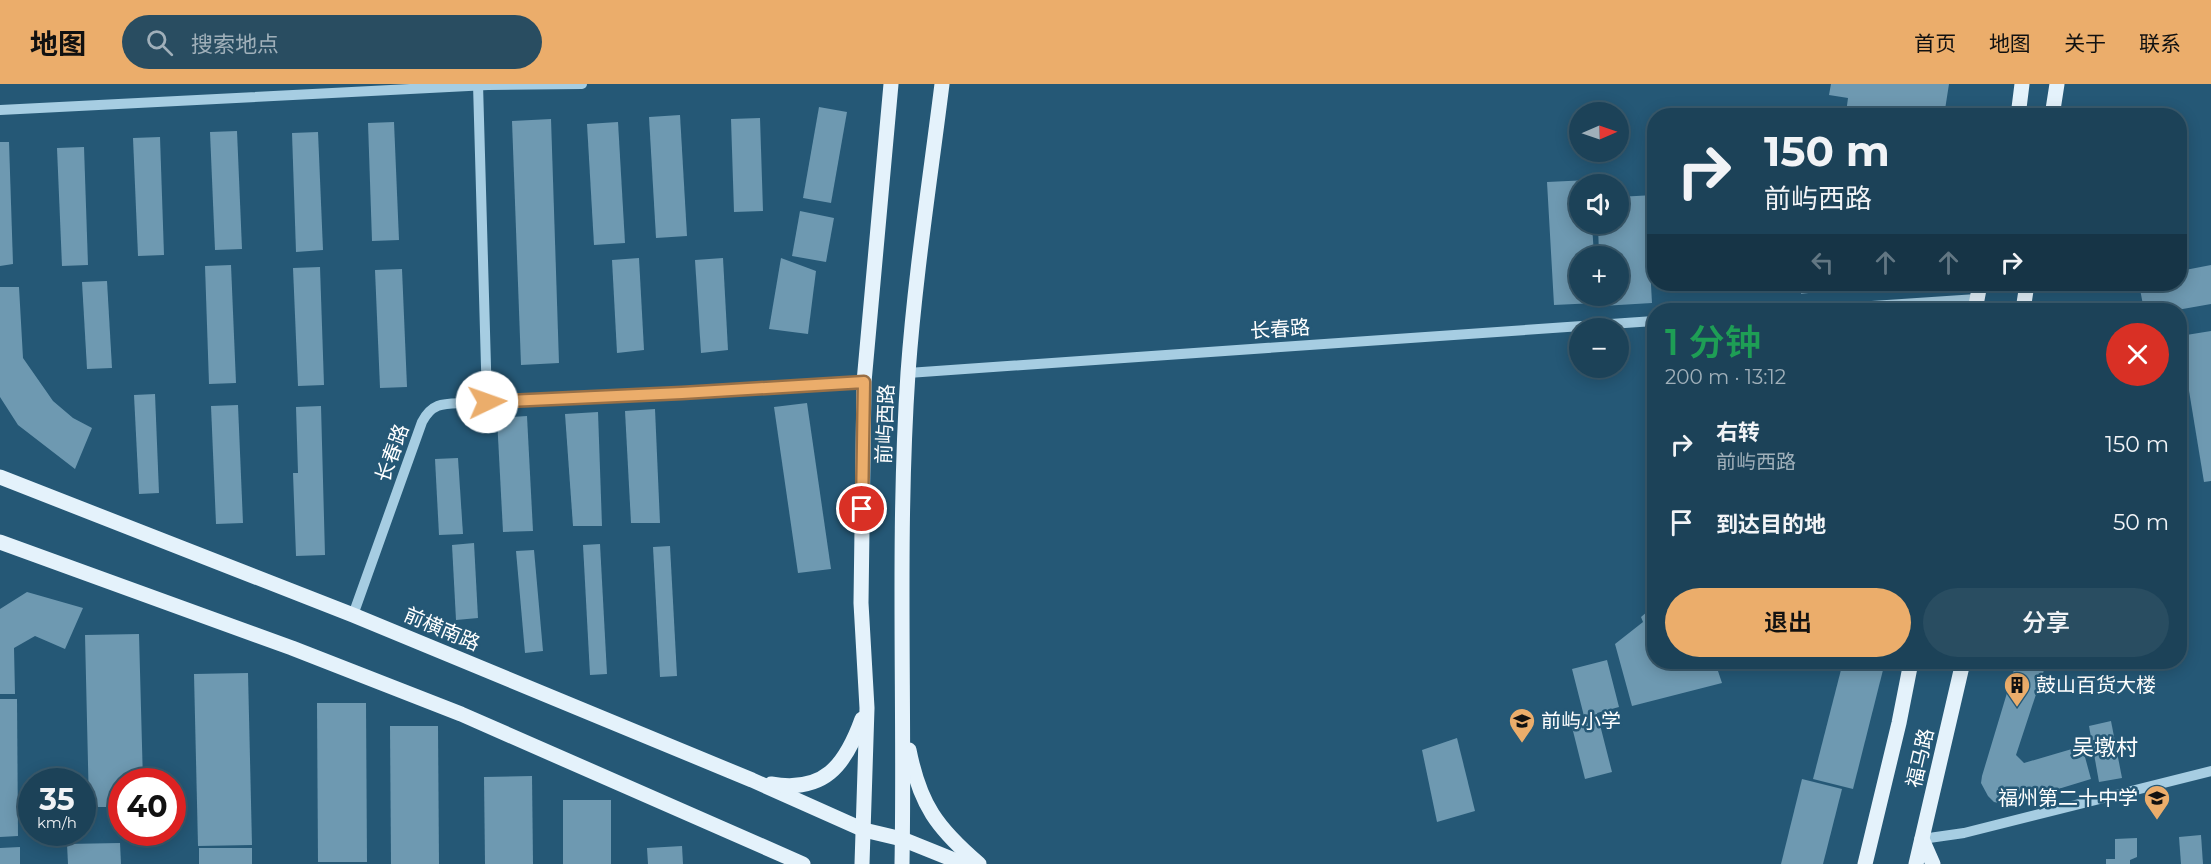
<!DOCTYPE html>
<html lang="zh">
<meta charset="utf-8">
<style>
:root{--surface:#1c4258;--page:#294d61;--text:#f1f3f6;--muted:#a0b0ba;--line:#3a5b6e;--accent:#ebad6b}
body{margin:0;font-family:Montserrat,"Noto Sans SC",sans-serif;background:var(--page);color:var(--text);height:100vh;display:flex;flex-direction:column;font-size:22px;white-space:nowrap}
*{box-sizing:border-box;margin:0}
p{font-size:20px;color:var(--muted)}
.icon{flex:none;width:33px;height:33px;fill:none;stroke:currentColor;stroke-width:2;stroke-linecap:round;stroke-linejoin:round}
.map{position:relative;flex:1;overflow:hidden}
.sheet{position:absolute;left:1647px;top:219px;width:540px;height:366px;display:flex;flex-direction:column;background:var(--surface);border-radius:24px;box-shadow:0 3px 15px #0003,0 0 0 2px var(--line)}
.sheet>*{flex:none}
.hud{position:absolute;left:1647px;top:24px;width:540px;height:183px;border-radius:24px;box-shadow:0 3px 15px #0003,0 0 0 2px var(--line);background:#1c4258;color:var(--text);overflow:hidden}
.needle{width:39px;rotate:88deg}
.controls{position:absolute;left:1569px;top:18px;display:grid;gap:12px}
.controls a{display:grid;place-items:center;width:60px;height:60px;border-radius:50%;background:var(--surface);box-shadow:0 3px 15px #0003,0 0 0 2px var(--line);font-size:30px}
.speed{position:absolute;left:18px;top:684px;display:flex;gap:12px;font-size:30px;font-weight:700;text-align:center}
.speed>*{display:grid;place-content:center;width:78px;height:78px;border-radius:50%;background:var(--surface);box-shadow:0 3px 15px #0003,0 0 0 2px var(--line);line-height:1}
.speed small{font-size:15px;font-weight:400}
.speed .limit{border:9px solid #d22;background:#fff;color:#111}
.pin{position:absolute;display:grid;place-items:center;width:51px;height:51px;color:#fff;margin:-26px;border:3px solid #fff;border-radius:50%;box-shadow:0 2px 6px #0007}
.me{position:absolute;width:66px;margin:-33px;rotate:87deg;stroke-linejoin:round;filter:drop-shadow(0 0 4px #0008)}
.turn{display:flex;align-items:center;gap:21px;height:126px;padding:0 18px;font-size:27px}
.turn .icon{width:78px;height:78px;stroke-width:2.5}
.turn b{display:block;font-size:42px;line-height:51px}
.lanes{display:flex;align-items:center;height:57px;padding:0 18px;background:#0003;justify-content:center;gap:30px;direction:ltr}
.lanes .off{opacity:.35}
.round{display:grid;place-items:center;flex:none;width:63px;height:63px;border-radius:32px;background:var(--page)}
.head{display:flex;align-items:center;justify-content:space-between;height:102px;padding:0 18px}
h1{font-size:36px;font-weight:600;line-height:45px;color:#1e9e55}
.primary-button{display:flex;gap:12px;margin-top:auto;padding:12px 18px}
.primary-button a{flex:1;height:69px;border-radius:36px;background:var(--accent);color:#111;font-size:24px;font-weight:600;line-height:69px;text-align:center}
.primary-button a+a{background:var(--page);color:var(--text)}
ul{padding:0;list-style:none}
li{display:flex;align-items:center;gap:18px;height:78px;padding:0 18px}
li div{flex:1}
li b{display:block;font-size:22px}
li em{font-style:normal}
header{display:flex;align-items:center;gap:36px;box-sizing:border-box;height:84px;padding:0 30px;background:var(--accent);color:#111}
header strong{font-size:28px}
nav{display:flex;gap:33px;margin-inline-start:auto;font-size:21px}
.search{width:420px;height:54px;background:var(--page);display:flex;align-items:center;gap:15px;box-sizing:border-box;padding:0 21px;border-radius:33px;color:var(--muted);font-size:22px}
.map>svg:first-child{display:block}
</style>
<header>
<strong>地图</strong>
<div class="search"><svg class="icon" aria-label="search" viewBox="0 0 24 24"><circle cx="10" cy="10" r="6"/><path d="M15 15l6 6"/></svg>搜索地点</div>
<nav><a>首页</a><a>地图</a><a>关于</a><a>联系</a></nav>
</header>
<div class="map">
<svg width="2211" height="780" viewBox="0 0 2211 780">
<rect width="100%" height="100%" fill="#255876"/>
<g fill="#6e99b1">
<path d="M1831 0H1949L1944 32H1859L1846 29 1848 14 1829 11Z"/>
<path d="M819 23 847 28 831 119 803 114Z"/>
<path d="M680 31 687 152 656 154 649 33Z"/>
<path d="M760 34 763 127 734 128 731 35Z"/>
<path d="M551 35 559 279 521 281 512 37Z"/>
<path d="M394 38 399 156 372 157 368 39Z"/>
<path d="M618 38 625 159 594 161 587 40Z"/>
<path d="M237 47 242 165 215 166 210 48Z"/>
<path d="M318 48 323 166 296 168 292 49Z"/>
<path d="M160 53 164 171 138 172 133 54Z"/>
<path d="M0 58H9L13 180 0 182Z"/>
<path d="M84 63 88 181 62 182 57 64Z"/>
<path d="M1589 96V100H1580V140H1592L1594 172H1580V212H1596V219L1554 221 1547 98Z"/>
<path d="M1654 111V164H1649L1652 219 1602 222V212H1618V172H1599L1598 140H1618V113Z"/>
<path d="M800 127 834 134 826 178 792 172Z"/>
<path d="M639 174 644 266 617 269 612 176Z"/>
<path d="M723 174 728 266 701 269 695 176Z"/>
<path d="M781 174 816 187 808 250 769 245Z"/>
<path d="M231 181 236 299 209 300 205 182Z"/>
<path d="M2211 181V220L2177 226H2144L2139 200H2180V187Z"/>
<path d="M320 183 324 301 298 302 293 184Z"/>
<path d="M402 185 407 303 380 304 375 186Z"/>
<path d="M107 197 112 284 87 285 82 198Z"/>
<path d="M1739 200H1790L1791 207 1739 209Z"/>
<path d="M1801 200H1869V201L1801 210Z"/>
<path d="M0 203H19L23 274 53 317 73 334 92 344 75 385 18 341 0 313Z"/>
<path d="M2211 247V397L2204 398 2180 252Z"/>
<path d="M155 310 159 409 139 410 134 311Z"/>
<path d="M807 319 831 485 798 489 774 323Z"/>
<path d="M238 321 243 439 216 440 211 322Z"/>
<path d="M321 322 325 471 296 472 293 389H298L296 323Z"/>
<path d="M655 325 660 439H631L625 327Z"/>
<path d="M598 328 602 442H573L565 330Z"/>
<path d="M527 332 533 447 503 448 497 334Z"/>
<path d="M458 374 463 450 439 451 435 375Z"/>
<path d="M474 459 478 534 456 536 452 461Z"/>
<path d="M600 460 607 590 590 591 583 461Z"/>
<path d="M670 462 677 592 660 593 653 463Z"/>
<path d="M534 466 543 567 525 569 516 467Z"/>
<path d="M27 508 83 524 65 565 35 552 14 564 15 610H0V525Z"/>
<path d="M1654 522V578H1715L1722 599 1632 622 1615 560 1643 538 1641 533Z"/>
<path d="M139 550 143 698H122V723H89L85 551Z"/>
<path d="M1607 576 1619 623 1597 629 1612 688 1585 695 1571 639 1585 636 1572 585Z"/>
<path d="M1843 578H1867L1884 582 1853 705 1813 695Z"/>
<path d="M2016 579 2044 586 2016 671 2024 679 2082 662 2091 695 2012 719 2003 720 1994 718 1988 712 1981 699 1982 692Z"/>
<path d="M248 589 252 761 198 762 194 590Z"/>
<path d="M0 615H17L18 752 0 753Z"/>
<path d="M317 619H366L367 778H318Z"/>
<path d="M2111 637 2122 694 2099 698 2089 642Z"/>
<path d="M390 642H438L439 780H391Z"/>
<path d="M1457 654 1475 727 1437 738 1422 666Z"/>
<path d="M532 692 533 780H485L484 693Z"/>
<path d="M1802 695 1842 705 1823 780H1781Z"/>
<rect x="563" y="716" width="48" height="64"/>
<path d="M2201 751 2203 780H2181L2179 753Z"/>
<path d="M2137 754V773L2130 776V780H2106V775H2115V755Z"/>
<path d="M120 759 121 780H68L67 760Z"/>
<path d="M682 762 683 780H648L647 764Z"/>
<path d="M20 763V780H0V764Z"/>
<rect x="199" y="764" width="53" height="16"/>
</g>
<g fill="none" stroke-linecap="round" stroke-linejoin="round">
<g stroke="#a6cde2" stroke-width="10">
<path d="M478 0 487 318"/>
<path d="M0 26 488 1 582 0"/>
<path d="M1812 226 1977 215"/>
<path d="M908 289 1654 237"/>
<path d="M353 531 422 338C433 317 446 320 467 319L682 309 864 298"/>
<path d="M1922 755 1964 749 2211 687"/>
</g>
<g stroke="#e4f2fb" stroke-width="15">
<path d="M2018 32 2022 0"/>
<path d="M2052 32 2057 0"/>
<path d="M1975 226 1980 200"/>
<path d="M2023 226 2027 200"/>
<path d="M0 393 353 531 752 696 864 746 902 755 964 780"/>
<path d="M0 458 292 564 461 630 803 780"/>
<path d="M909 666C920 721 937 744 979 780"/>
<path d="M771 700C824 709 845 682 862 635"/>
<path d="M1922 755 1933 780"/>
<path d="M862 780 867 624 861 519 864 298 891 0"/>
<path d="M902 780C905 617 897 452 908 289 915 192 930 96 942 0"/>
<path d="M1865 780 1899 639 1911 578"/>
<path d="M1916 780 1963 578"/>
</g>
</g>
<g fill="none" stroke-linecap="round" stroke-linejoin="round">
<g stroke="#997046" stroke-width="15">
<path id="route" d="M487 318 682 309 864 298 862 425"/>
</g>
<use href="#route" stroke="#ebad6b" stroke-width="10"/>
</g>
<defs>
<g id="building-pin" transform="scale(1.35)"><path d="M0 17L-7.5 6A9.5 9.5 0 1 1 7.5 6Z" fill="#ebad6b" stroke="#255876"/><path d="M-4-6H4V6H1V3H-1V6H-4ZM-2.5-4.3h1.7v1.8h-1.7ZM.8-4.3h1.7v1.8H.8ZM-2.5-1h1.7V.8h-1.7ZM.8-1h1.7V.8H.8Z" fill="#111"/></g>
<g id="school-pin" transform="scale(1.35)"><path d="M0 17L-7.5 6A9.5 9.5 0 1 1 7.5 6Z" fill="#ebad6b" stroke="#255876"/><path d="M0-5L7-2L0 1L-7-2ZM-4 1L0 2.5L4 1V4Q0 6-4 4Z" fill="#111"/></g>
</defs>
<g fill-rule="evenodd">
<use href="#building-pin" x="2017" y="601"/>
<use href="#school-pin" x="1522" y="637"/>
<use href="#school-pin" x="2157" y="714"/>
</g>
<g text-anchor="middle" stroke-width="5" stroke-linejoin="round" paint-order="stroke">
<g font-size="20" fill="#fff" stroke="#255876">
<text transform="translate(1280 245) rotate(-4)" y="7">长春路</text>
<text transform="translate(885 340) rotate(-88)" y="7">前屿西路</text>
<text transform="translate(392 369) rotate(-70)" y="7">长春路</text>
<text transform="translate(442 545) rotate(23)" y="7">前横南路</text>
<text transform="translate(1920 674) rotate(-77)" y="7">福马路</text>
</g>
<g font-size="20" fill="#fff" stroke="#255876" text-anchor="start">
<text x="2036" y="608">鼓山百货大楼</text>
<text x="1541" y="644">前屿小学</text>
<text x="2138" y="721" text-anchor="end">福州第二十中学</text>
</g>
<g font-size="22" fill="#fff" stroke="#255876">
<text x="2105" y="671">吴墩村</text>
</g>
</g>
</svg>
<div class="controls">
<a><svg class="needle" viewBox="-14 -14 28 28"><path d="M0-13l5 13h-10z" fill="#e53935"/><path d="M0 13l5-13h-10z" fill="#a0b0ba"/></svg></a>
<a><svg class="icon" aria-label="sound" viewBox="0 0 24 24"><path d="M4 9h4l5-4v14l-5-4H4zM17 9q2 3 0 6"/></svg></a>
<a>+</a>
<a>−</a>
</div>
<div class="speed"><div>35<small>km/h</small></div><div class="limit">40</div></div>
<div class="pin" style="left:862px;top:425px;background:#d93025"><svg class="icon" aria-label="arrive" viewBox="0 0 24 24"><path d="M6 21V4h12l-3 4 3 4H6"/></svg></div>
<svg class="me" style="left:487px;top:318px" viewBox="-20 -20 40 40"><circle r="19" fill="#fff"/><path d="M0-13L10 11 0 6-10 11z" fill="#ebad6b"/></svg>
<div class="hud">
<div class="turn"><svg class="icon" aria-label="right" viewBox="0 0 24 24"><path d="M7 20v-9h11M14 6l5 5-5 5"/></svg><div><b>150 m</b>前屿西路</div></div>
<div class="lanes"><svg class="icon off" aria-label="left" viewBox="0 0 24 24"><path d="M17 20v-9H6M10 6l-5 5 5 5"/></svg><svg class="icon off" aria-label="ahead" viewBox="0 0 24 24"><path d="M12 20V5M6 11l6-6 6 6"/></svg><svg class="icon off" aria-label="ahead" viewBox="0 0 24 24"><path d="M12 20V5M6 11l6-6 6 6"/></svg><svg class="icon" aria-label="right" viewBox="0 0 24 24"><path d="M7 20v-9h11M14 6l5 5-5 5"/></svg></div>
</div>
<section class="sheet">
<div class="head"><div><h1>1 分钟</h1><p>200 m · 13:12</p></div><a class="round" style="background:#d93025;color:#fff"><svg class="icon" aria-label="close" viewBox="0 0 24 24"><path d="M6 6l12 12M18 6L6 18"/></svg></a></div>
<ul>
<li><svg class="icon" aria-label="right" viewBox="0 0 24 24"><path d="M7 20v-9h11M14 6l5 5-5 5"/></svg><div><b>右转</b><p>前屿西路</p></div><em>150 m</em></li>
<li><svg class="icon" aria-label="arrive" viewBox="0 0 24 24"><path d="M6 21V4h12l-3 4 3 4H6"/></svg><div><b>到达目的地</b></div><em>50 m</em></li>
</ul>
<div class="primary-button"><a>退出</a><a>分享</a></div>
</section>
</div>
